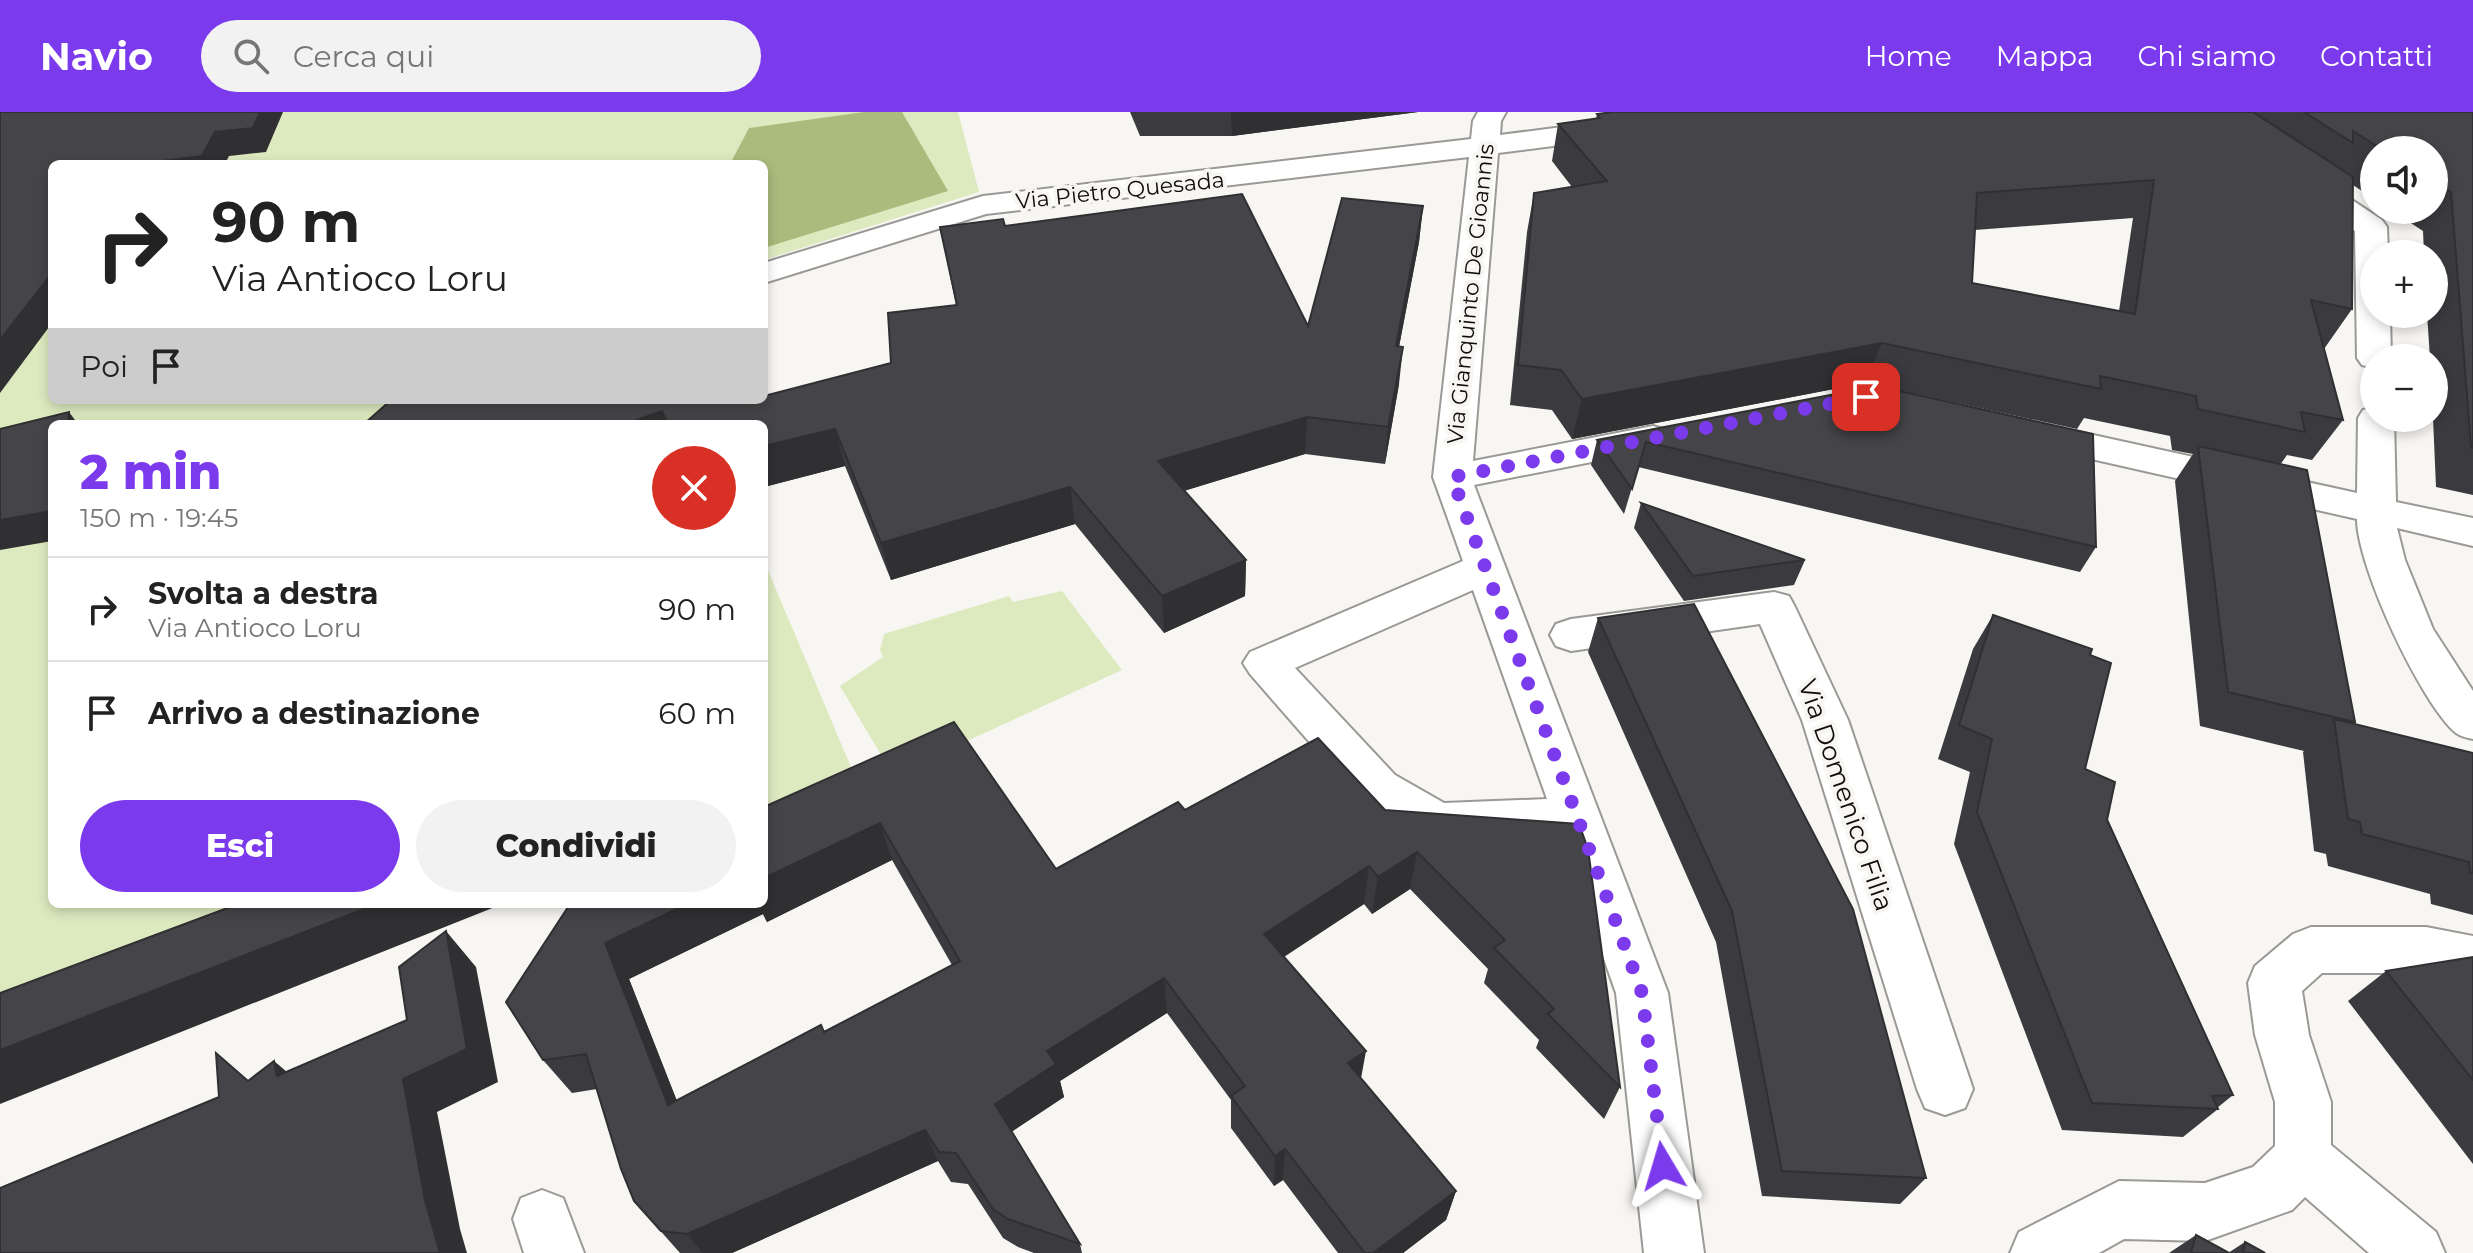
<!DOCTYPE html>
<html lang="it">
<meta charset="utf-8">
<style>
:root{--surface:#fff;--page:#f2f2f2;--text:#222;--muted:#767676;--line:#e0e0e0;--accent:#7c3aed}
body{margin:0;font-family:Montserrat,sans-serif;background:var(--page);color:var(--text);height:100vh;display:flex;flex-direction:column;font-size:30px;white-space:nowrap}
*{box-sizing:border-box;margin:0}
p{font-size:26px;color:var(--muted)}
.icon{flex:none;width:44px;height:44px;fill:none;stroke:currentColor;stroke-width:2;stroke-linecap:round;stroke-linejoin:round}
.map{position:relative;flex:1;overflow:hidden}
.drawer{position:absolute;left:48px;top:308px;width:720px;height:488px;display:flex;flex-direction:column;background:var(--surface);border-radius:12px;box-shadow:0 4px 12px #0003}
.drawer>*{flex:none}
.guide{position:absolute;left:48px;top:48px;width:720px;height:244px;border-radius:12px;box-shadow:0 4px 12px #0003;background:#fff;color:var(--text);overflow:hidden}
.tools{position:absolute;left:2360px;top:24px;display:grid;gap:16px}
.tools a{display:grid;place-items:center;width:88px;height:88px;border-radius:50%;background:var(--surface);box-shadow:0 4px 12px #0003;font-size:40px}
.pin{position:absolute;display:grid;place-items:center;width:68px;height:68px;color:#fff;margin:-34px;border-radius:16px;box-shadow:0 4px 12px #0006}
.me{position:absolute;width:88px;margin:-44px;rotate:353deg;stroke-linejoin:round;filter:drop-shadow(0 0 6px #0008)}
.turn{display:flex;align-items:center;gap:28px;height:168px;padding:0 32px;font-size:36px}
.turn .icon{width:104px;height:104px;stroke-width:2.5}
.turn b{display:block;font-size:56px;line-height:68px}
.then{display:flex;align-items:center;height:76px;padding:0 32px;background:#0003;gap:16px;font-size:30px}
.round{display:grid;place-items:center;flex:none;width:84px;height:84px;border-radius:42px;background:var(--page)}
.head{display:flex;align-items:center;justify-content:space-between;height:136px;padding:0 32px}
h1{font-size:48px;font-weight:800;line-height:60px;color:var(--accent)}
.action{display:flex;gap:16px;margin-top:auto;padding:16px 32px}
.action a{flex:1;height:92px;border-radius:48px;background:var(--accent);color:#fff;font-size:32px;font-weight:800;line-height:92px;text-align:center}
.action a+a{background:var(--page);color:var(--text)}
ul{padding:0;list-style:none}
li{display:flex;align-items:center;gap:24px;height:104px;padding:0 32px;border-top:2px solid var(--line)}
li div{flex:1}
li b{display:block;font-size:30px}
li em{font-style:normal}
header{display:flex;align-items:center;gap:48px;box-sizing:border-box;height:112px;padding:0 40px;background:var(--accent);color:#fff}
header strong{font-size:38px}
nav{display:flex;gap:44px;margin-inline-start:auto;font-size:28px}
.search{width:560px;height:72px;background:var(--page);display:flex;align-items:center;gap:20px;box-sizing:border-box;padding:0 28px;border-radius:44px;color:var(--muted);font-size:30px}
.map>svg:first-child{display:block}
</style>
<header>
<strong>Navio</strong>
<div class="search"><svg class="icon" aria-label="search" viewBox="0 0 24 24"><circle cx="10" cy="10" r="6"/><path d="M15 15l6 6"/></svg>Cerca qui</div>
<nav><a>Home</a><a>Mappa</a><a>Chi siamo</a><a>Contatti</a></nav>
</header>
<div class="map">
<svg width="2473" height="1141" viewBox="0 0 2473 1141">
<rect width="100%" height="100%" fill="#f8f6f2"/>
<g fill="#ddeabf">
<path d="M0 0H958L979 80 764 148V52H52V288H694L704 312H52V792H380L0 936Z"/>
<path d="M764 449 867 693 764 740Z"/>
<path d="M1062 479 1122 558 893 663 840 574 883 545 880 538 884 522 1009 484 1013 490Z"/>
</g>
<path fill="#aabb7d" d="M864 0H902L948 79 764 136V52H730L749 16Z"/>
<g fill="none" stroke-linecap="round" stroke-linejoin="round">
<g stroke="#9b9995" stroke-width="4">
<g id="minor">
<path d="M1478 0H1506L1501 9 1500 23 1616 8 1626 11 1630 17 1626 23 1616 26 1498 41 1473 349 1653 314 1666 318 1672 326 1666 334 1653 338 1474 373 1668 881 1704 1141H1644L1616 881 1561 725 1438 731 1421 725 1361 689 1250 562 1243 551 1250 540 1463 449 1433 365 1469 45 986 102 764 171V151L983 84 1471 27 1473 9ZM1473 478 1547 687 1444 691 1395 663 1295 556Z"/>
<path d="M2187 0H2220L2382 108 2387 115 2388 142H2374V202H2390L2391 246H2374V256L2362 253 2357 246 2355 119 2191 6Z"/>
<path d="M2374 295V306H2394L2396 390 2473 406V434L2397 416 2405 448 2433 517 2473 579V627C2467 626 2460 624 2456 621 2420 590 2357 454 2357 407L2034 334 2021 330 2015 322 2021 314 2034 310 2357 381 2358 306 2363 298Z"/>
<path d="M1774 480 1789 484 1795 495 1848 608 1973 977 1965 996 1945 1003 1925 996 1917 977 1802 608 1760 512 1571 539 1556 534 1550 523 1556 512 1571 507Z"/>
<path d="M2311 815H2426L2473 824V870L2426 861H2322L2302 879 2309 923 2331 990V1033L2436 1120 2445 1141H2369L2305 1085 2292 1098 2205 1129 2124 1127 2099 1141H2010L2019 1120 2119 1069 2205 1071 2253 1055 2275 1034V990L2255 923 2248 871 2255 854 2293 822Z"/>
<path d="M542 1078 563 1086 584 1141H524L513 1107 521 1086Z"/>
</g>
</g>
<use href="#minor" fill="#fff" fill-rule="evenodd"/>
</g>
<g fill="#3b3b3f" fill-rule="evenodd">
<path d="M1130 0H1418L1232 24H1140Z"/>
<path d="M1613 0H2473V383L2436 375 2433 306H2434V246H2430L2427 202H2434V142H2424L2423 119 2391 98H2434V38H2374V87L2353 73 2352 197 2324 237 2343 308 2312 348 2287 343 2280 353 2355 610 2354 612 2473 641V803L2431 792 2430 782 2328 754 2326 742 2314 739 2303 640 2304 639 2200 614 2175 369 2193 342 2172 338 2170 324 2084 306 2077 317 1865 271 1572 327 1552 298 1510 293 1527 120 1534 81 1572 75 1552 49 1558 12 1596 7 1597 2ZM2133 106 2119 199 1972 171 1975 118Z"/>
<path d="M1423 94 1419 130 1399 235V272L1385 352 1305 342 1184 379 1246 448 1245 484 1164 521 1075 412 891 468 845 354 764 375V312H364L764 288 891 251 956 193 940 115 1005 114 1308 214Z"/>
<path d="M1877 274 2096 435 2080 460 1638 355 1624 402 1591 353 1597 328Z"/>
<path d="M1641 391 1805 448 1794 473 1684 489 1634 416Z"/>
<path d="M1993 503 2090 543 2085 657 2233 983 2217 996 2218 997 2183 1025 2062 1018 1954 732 1970 660 1938 647 1973 537Z"/>
<path d="M1598 506 1926 1066 1900 1092 1762 1084 1716 830 1588 540Z"/>
<path d="M954 610 1056 757 1185 698H1385L1579 712 1620 975 1604 1007 1536 936 1539 928 1484 871 1488 857 1410 777 1372 802 1364 792 1284 845 1361 967 1456 1079 1446 1108 1403 1141H1338L1283 1068 1274 1074 1231 1016V988L1167 901 1060 969 1064 985 1011 1020 1080 1132 1082 1141H1034L1018 1135 1003 1126 968 1072 951 1070 938 1049 732 1141H680L634 1089 597 977 572 981 543 948 570 792H764ZM892 748 952 853 824 920 677 989 629 867 763 802 767 810Z"/>
<path d="M2473 845V1052L2348 889 2386 859Z"/>
<path d="M2196 1123 2228 1141 2245 1130 2265 1141H2169Z"/>
</g>
<g fill="#303033">
<path d="M260 0H283L266 40 229 44 225 52H137L215 20Z"/>
<path d="M1231 0H1418L1232 24Z"/>
<path d="M1423 94 1419 130 1392 271 1396 234Z"/>
<path d="M52 161V211L0 281V228Z"/>
<path d="M1882 231 1865 271 1572 327 1582 287Z"/>
<path d="M1403 235 1399 272 1385 352 1388 315Z"/>
<path d="M662 299 667 312H626Z"/>
<path d="M69 300 78 312H68Z"/>
<path d="M1307 305 1305 342 1160 386 1158 349Z"/>
<path d="M835 317 845 354 764 375V334Z"/>
<path d="M1070 375 1075 412 891 468 881 431Z"/>
<path d="M52 399V429L0 438V408Z"/>
<path d="M1246 448 1245 484 1164 521 1162 484Z"/>
<path d="M880 711 892 748 767 810 758 792H764V766Z"/>
<path d="M1417 740 1410 777 1372 802 1378 765Z"/>
<path d="M1369 754 1364 792 1263 858 1264 822Z"/>
<path d="M377 792H494L495 795 0 992V938Z"/>
<path d="M687 792H758L763 802 629 867 691 1025 668 993 605 831Z"/>
<path d="M446 819 476 855 498 970 437 1000 460 1117 467 1141H440L425 1088 403 967Z"/>
<path d="M1164 866 1167 901 1060 969 1064 985 1005 1024 995 992 1047 939Z"/>
<path d="M1366 939 1360 972 1348 951Z"/>
<path d="M274 949 313 982 277 964Z"/>
<path d="M925 1018 938 1049 732 1141H703L687 1122Z"/>
<path d="M1285 1037 1283 1068 1274 1074 1275 1044Z"/>
<path d="M1456 1079 1446 1108 1403 1141H1373Z"/>
</g>
<g fill="#454549" stroke="#303033" stroke-width="2" fill-rule="evenodd">
<path d="M0 0H260L253 16 215 20 202 44 137 52H52V161L0 228Z"/>
<path d="M1613 0H2253L2353 65 2352 197 2311 188 2343 308 2301 300 2305 320 2198 297 2196 284 2100 264 2101 277 1882 231 1582 287 1561 258 1518 253 1534 81 1607 69 1558 12 1600 6 1597 2ZM2154 68 2135 202 1972 171 1977 81Z"/>
<path d="M2304 0H2473V336L2471 335 2451 80 2434 70V38H2383L2353 19V31Z"/>
<path d="M1242 82 1308 214 1342 86 1423 94 1396 234 1403 235 1388 315 1307 305 1158 349 1246 448 1162 484 1070 375 881 431 835 317 764 334V312H677V311L668 312 662 299 626 312H364L391 288H764V284L891 251 888 201 957 193 940 115 1003 107 1005 114Z"/>
<path d="M1877 274 2093 322 2096 435 1646 330 1632 377 1597 328Z"/>
<path d="M69 300 68 312H52V399L0 408V317Z"/>
<path d="M2198 334 2307 358 2355 610 2228 580Z"/>
<path d="M1641 391 1805 448 1693 464Z"/>
<path d="M1694 492 1853 797 1926 1066 1782 1059 1732 799 1598 506Z"/>
<path d="M1993 503 2092 537 2090 543 2111 551 2085 657 2115 670 2107 708 2233 983 2212 984 2218 997 2092 991 1977 700 1992 627 1959 613Z"/>
<path d="M2334 607 2473 641V761L2470 760 2469 750 2362 722 2360 710 2348 707Z"/>
<path d="M954 610 1056 757 1178 690 1185 698 1318 626 1385 698 1579 712 1588 737 1620 975 1548 902 1554 897 1494 836 1505 828 1417 740 1378 765 1369 754 1264 822 1366 939 1348 951 1456 1079 1373 1141H1365L1285 1037 1275 1044 1231 984 1245 974 1164 866 1047 939 1056 952 995 992 1080 1132 1008 1107 993 1097 956 1041 939 1040 925 1018 687 1122 661 1119 634 1089 621 1057 586 942 543 948 506 890 570 792H687L605 831 668 993 821 913 824 920 960 849 880 711 764 766V695Z"/>
<path d="M238 792H377L0 938V881Z"/>
<path d="M446 819 467 937 403 967 425 1088 440 1141H0V1076L219 985 216 941 248 969 274 949 277 964 407 908 399 855Z"/>
<path d="M2473 845V968L2386 859Z"/>
<path d="M2196 1123 2229 1141H2191Z"/>
<path d="M2245 1130 2265 1141H2243Z"/>
</g>
<g fill="none" stroke-linecap="round" stroke-linejoin="round">
<path stroke="#7c3aed" stroke-width="14" stroke-dasharray="0 25.2" d="M1663 1054 1642 881 1452 365 1866 285"/>
</g>
<g text-anchor="middle" stroke-width="8" stroke-linejoin="round" paint-order="stroke">
<g font-size="22" fill="#0f0e0d" stroke="#f8f6f2">
<text transform="translate(1120 78) rotate(-6)" y="8">Via Pietro Quesada</text>
<text transform="translate(1470 182) rotate(-84)" y="8">Via Gianquinto De Gioannis</text>
</g>
<g font-size="26" fill="#0f0e0d" stroke="#f8f6f2">
<text transform="translate(1846 683) rotate(71)" y="9">Via Domenico Filia</text>
</g>
</g>
</svg>
<div class="tools">
<a><svg class="icon" aria-label="sound" viewBox="0 0 24 24"><path d="M4 9h4l5-4v14l-5-4H4zM17 9q2 3 0 6"/></svg></a>
<a>+</a>
<a>−</a>
</div>
<div class="pin" style="left:1866px;top:285px;background:#d93025"><svg class="icon" aria-label="arrive" viewBox="0 0 24 24"><path d="M6 21V4h12l-3 4 3 4H6"/></svg></div>
<svg class="me" style="left:1663px;top:1054px" viewBox="-20 -20 40 40"><path d="M0-17L14 15 0 8-14 15z" fill="#7c3aed" stroke="#fff" stroke-width="4"/></svg>
<div class="guide">
<div class="turn"><svg class="icon" aria-label="right" viewBox="0 0 24 24"><path d="M7 20v-9h11M14 6l5 5-5 5"/></svg><div><b>90 m</b>Via Antioco Loru</div></div>
<div class="then">Poi<svg class="icon" aria-label="arrive" viewBox="0 0 24 24"><path d="M6 21V4h12l-3 4 3 4H6"/></svg></div>
</div>
<section class="drawer">
<div class="head"><div><h1>2 min</h1><p>150 m · 19:45</p></div><a class="round" style="background:#d93025;color:#fff"><svg class="icon" aria-label="close" viewBox="0 0 24 24"><path d="M6 6l12 12M18 6L6 18"/></svg></a></div>
<ul>
<li><svg class="icon" aria-label="right" viewBox="0 0 24 24"><path d="M7 20v-9h11M14 6l5 5-5 5"/></svg><div><b>Svolta a destra</b><p>Via Antioco Loru</p></div><em>90 m</em></li>
<li><svg class="icon" aria-label="arrive" viewBox="0 0 24 24"><path d="M6 21V4h12l-3 4 3 4H6"/></svg><div><b>Arrivo a destinazione</b></div><em>60 m</em></li>
</ul>
<div class="action"><a>Esci</a><a>Condividi</a></div>
</section>
</div>
